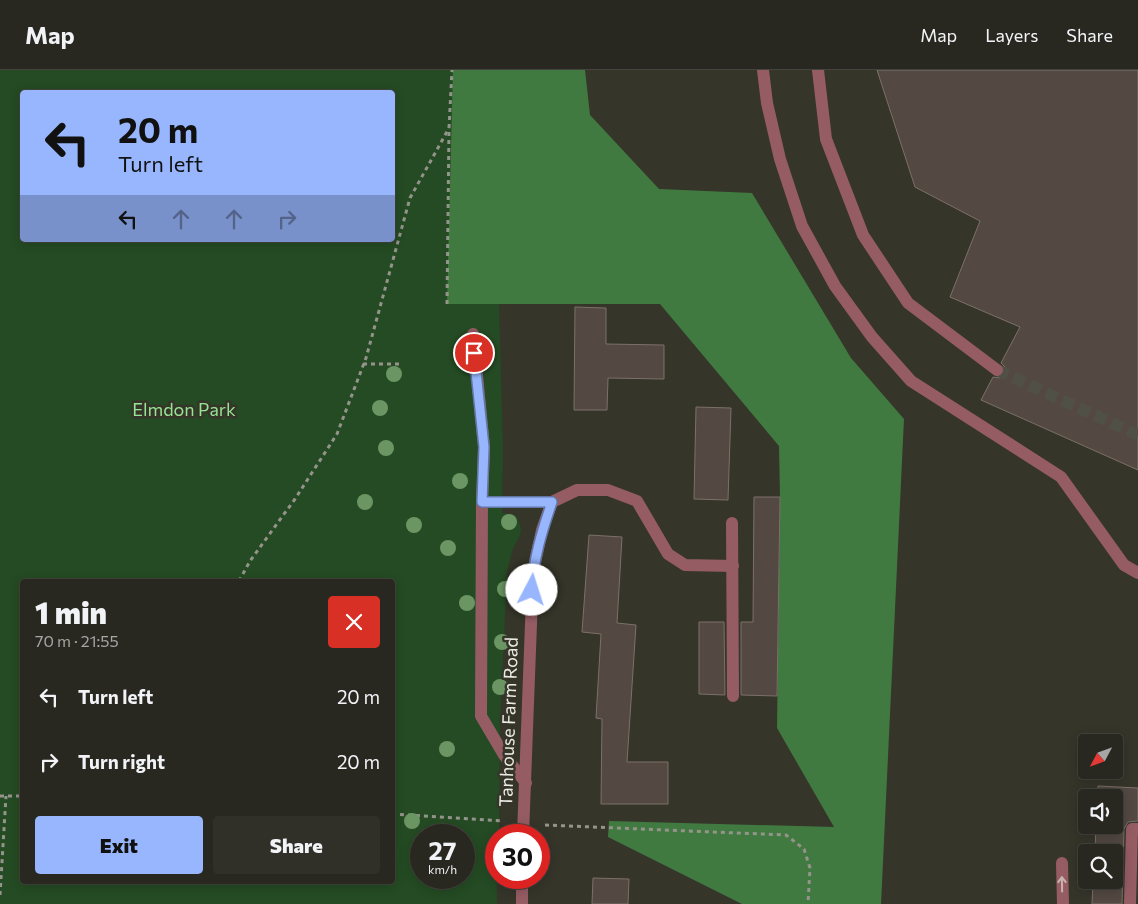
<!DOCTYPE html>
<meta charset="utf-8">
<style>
:root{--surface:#282820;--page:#303029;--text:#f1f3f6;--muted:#a5a6a5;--line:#44443e;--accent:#97b6fd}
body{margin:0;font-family:Commissioner,sans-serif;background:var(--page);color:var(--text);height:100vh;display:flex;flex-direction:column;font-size:19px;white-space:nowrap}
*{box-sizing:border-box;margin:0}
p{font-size:16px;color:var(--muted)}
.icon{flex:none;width:28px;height:28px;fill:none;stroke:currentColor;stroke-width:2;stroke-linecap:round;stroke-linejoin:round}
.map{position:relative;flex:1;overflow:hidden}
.side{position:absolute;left:20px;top:509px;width:375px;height:305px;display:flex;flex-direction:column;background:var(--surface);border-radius:5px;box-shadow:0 2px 12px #0003,0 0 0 1px var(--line)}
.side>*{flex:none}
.top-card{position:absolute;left:20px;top:20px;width:375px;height:152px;border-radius:5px;box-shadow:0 2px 12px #0003,0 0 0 1px var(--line);background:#97b6fd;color:#111;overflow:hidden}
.needle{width:32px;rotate:229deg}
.fabs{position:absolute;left:1078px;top:664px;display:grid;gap:10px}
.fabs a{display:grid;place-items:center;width:45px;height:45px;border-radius:5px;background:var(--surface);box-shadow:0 2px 12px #0003,0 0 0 1px var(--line);font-size:25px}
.speed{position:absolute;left:410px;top:754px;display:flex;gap:10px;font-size:25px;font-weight:700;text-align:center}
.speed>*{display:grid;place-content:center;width:65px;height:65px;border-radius:50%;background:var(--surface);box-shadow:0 2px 12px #0003,0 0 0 1px var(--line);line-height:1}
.speed small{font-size:12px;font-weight:400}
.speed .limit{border:8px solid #d22;background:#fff;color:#111}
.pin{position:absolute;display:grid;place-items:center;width:42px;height:42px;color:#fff;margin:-21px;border:2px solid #fff;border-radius:50%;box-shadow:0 1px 5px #0007}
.me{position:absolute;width:55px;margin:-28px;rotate:5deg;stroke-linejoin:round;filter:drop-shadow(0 0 4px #0008)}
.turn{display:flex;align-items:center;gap:18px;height:105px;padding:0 15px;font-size:22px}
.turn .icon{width:65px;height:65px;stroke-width:2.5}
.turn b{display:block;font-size:35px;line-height:42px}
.lanes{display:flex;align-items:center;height:48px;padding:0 15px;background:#0003;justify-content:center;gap:25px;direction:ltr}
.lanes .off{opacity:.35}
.round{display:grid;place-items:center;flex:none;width:52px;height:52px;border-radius:5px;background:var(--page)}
.summary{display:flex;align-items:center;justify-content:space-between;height:85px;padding:0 15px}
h1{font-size:30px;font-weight:800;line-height:38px}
.primary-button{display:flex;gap:10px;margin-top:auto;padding:10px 15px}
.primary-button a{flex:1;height:58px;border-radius:5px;background:var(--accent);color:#111;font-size:20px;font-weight:800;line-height:58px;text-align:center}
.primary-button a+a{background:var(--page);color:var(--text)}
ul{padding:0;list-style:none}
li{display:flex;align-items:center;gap:15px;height:65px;padding:0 15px}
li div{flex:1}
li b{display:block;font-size:19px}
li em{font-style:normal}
header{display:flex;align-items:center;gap:30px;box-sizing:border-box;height:70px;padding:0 25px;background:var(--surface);border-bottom:1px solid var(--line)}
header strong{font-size:24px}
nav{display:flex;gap:28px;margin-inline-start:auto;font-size:18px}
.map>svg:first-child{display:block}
</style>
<header>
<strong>Map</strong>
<nav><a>Map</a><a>Layers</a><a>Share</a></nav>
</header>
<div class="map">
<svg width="1138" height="834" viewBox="0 0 1138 834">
<rect width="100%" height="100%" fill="#36352a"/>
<path fill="#244b23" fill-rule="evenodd" d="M0 0H514L499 233 503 377 502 443 515 445C527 463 518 465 512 482 510 489 509 495 507 502L500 655 499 765H496L497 834H0ZM22 22H392V170H22ZM22 511H392V811H22ZM421 765H464V808H421Z"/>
<path fill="#417a40" d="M453 0H585L590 45 659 119 752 123 851 288 904 349 881 834H742L608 767 609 751 834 757 777 658 780 427 779 376 660 234H447Z"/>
<g fill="#534842" stroke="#7c716a">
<path d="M877 0H1138V400L981 330 993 307 1000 308 1004 304 1005 297 1001 293 1020 257 950 227 980 151 915 117Z"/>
<path d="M575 237 606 238V274L664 275V309L608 308 607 340H574Z"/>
<path d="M696 337 731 338 728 430 694 429Z"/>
<path d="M754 427H780L777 626 741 625V552H753Z"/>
<path d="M589 465 622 467 617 553 636 555 627 692H668V734H601L602 649 596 648 601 564 582 562Z"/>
<path d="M699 552H724L725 625 699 624Z"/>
<path d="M1098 716 1138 718V751L1128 752 1124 759 1122 834H1092L1093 810H1114V782H1095L1096 755H1114V728H1098Z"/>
<path d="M593 808 629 809 628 834H592Z"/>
</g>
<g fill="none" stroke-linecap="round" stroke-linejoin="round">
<path stroke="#515046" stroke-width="12" stroke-dasharray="12 6" stroke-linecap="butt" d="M997 300 1138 365"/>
<g stroke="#95948b" stroke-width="3" stroke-dasharray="4 4" stroke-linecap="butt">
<path d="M447 234 449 58 452 0"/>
<path d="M363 294H399"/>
<path d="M239 511 250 491 295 429 337 364 366 288 410 128 449 58"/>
<path d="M0 726H22"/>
<path d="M392 744 502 751"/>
<path d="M545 755 786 765 804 779 810 798 808 834"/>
<path d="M0 825 6 726"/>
</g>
<g stroke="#955c64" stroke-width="12">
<path d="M763 0 767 33 780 89 802 156 835 216 872 267 911 311 1061 407 1124 495 1138 503"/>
<path d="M818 0 826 69 863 165 908 233 997 300"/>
<path d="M473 264 484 377 482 432"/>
<path d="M732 453 733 626"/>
<path d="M526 713 504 685 481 646 482 432H552"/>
<path d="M523 765 533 501 542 460 552 432 577 420H608L637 431 668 484 685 495 733 496"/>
<path d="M1062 793 1063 834"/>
<path d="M522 834V808"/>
<path d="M1130 834 1132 759H1138"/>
</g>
</g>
<g fill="#6b9663">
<circle cx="394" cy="304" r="8"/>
<circle cx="380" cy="338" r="8"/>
<circle cx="386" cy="378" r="8"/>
<circle cx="460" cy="411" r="8"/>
<circle cx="365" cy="432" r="8"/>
<circle cx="509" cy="452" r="8"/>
<circle cx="414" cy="455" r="8"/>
<circle cx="448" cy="478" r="8"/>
<circle cx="505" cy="519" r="8"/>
<circle cx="467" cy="533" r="8"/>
<circle cx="502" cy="572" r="8"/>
<circle cx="500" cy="617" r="8"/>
<circle cx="447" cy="679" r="8"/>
<circle cx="412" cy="751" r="8"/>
</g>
<defs><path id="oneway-shaft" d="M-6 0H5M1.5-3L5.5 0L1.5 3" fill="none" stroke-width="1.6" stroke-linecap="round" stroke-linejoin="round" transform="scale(1.25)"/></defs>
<use stroke="#c9b2b1" href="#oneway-shaft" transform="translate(1062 814) rotate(-91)"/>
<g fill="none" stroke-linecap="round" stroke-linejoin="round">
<g stroke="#6276a4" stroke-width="12">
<path id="route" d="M474 283 484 377 482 432H552C542 461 533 490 532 520"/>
</g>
<use href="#route" stroke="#97b6fd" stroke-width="9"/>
</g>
<g text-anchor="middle" stroke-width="5" stroke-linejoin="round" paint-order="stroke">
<g font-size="18" fill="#96e592" stroke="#36352a">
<text x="184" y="346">Elmdon Park</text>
</g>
<g font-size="18" fill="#ecebe4" stroke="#36352a">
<text transform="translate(509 652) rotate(-88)" y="6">Tanhouse Farm Road</text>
</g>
</g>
</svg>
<div class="fabs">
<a><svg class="needle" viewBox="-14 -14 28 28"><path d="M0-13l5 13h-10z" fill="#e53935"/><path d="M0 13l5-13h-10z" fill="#a5a6a5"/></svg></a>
<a><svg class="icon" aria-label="sound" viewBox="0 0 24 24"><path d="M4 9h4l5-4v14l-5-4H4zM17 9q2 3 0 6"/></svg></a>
<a><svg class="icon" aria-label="search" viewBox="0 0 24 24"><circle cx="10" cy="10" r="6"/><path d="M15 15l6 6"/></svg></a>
</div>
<div class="speed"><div>27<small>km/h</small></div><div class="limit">30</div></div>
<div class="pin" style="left:474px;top:283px;background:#d93025"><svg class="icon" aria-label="arrive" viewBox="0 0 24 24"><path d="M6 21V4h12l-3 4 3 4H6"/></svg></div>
<svg class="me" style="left:532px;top:520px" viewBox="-20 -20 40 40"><circle r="19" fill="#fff"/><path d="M0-13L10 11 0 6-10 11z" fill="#97b6fd"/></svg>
<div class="top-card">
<div class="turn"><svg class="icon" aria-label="left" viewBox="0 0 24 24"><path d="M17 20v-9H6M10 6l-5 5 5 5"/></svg><div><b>20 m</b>Turn left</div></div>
<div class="lanes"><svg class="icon" aria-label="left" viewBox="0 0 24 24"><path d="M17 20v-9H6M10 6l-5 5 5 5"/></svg><svg class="icon off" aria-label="ahead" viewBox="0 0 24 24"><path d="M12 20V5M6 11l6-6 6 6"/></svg><svg class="icon off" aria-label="ahead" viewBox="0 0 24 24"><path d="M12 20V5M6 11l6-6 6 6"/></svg><svg class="icon off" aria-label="right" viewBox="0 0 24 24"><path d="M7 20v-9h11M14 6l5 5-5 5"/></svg></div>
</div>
<section class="side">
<div class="summary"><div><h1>1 min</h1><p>70 m · 21:55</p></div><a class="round" style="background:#d93025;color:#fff"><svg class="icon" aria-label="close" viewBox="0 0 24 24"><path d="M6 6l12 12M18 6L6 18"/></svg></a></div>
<ul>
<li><svg class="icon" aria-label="left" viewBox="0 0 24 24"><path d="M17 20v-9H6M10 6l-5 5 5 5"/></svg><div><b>Turn left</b></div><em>20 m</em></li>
<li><svg class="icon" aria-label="right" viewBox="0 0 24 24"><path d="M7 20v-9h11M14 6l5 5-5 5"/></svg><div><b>Turn right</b></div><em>20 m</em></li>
</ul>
<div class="primary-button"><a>Exit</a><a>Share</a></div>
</section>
</div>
